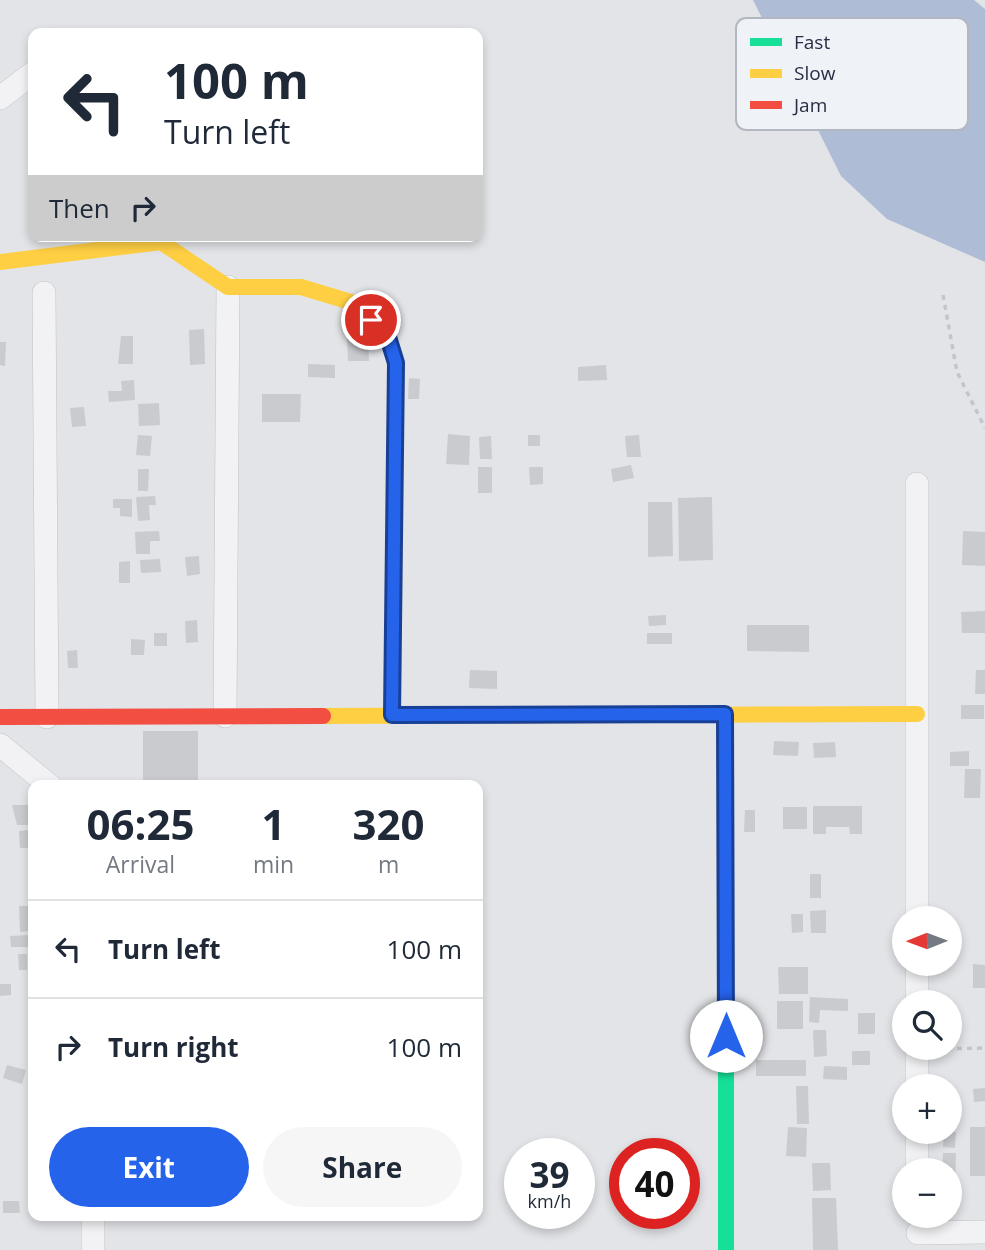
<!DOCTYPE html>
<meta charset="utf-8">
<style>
:root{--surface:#fff;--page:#f6f6f7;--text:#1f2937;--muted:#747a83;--line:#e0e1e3;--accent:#2563eb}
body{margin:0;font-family:"Open Sans",sans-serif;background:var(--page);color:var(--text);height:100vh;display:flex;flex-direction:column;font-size:26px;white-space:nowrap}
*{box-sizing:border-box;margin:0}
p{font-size:23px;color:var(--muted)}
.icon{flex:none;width:38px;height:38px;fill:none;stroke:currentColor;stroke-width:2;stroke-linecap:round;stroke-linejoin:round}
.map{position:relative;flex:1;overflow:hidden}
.panel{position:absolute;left:28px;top:780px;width:455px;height:441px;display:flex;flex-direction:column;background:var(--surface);border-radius:14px;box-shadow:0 4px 10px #0003}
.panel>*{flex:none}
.banner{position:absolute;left:28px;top:28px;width:455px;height:214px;border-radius:14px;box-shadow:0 4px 10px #0003;background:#fff;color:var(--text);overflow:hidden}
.needle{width:46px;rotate:269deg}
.fabs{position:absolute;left:892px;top:906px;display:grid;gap:14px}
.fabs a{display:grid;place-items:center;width:70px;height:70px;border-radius:50%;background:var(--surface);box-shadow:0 4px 10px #0003;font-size:35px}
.speed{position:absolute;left:504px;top:1138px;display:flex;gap:14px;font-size:35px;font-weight:700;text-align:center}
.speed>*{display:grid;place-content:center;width:91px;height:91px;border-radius:50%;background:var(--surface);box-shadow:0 4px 10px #0003;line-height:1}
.speed small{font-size:18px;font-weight:400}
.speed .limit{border:10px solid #d22;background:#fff;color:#111}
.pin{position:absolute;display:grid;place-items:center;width:60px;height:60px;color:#fff;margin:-30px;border:4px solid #fff;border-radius:50%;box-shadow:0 2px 7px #0007}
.me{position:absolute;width:77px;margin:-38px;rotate:0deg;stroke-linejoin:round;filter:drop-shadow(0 0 5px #0008)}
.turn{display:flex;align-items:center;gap:24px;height:147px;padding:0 21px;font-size:32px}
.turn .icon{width:91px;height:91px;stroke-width:2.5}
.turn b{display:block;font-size:49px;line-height:60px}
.then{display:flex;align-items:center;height:66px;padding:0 21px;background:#0003;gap:14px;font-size:26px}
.eta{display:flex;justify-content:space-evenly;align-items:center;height:119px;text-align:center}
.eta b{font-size:42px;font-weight:700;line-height:49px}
.primary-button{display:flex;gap:14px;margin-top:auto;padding:14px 21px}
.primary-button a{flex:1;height:80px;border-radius:42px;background:var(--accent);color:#fff;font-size:28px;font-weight:700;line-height:80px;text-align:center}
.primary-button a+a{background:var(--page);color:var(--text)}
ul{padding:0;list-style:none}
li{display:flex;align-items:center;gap:21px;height:98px;padding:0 21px;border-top:2px solid var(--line)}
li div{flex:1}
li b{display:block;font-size:26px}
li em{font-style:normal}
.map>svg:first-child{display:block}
</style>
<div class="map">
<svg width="985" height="1250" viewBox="0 0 985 1250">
<rect width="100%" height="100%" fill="#e2e4e7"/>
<path fill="#aebdd5" d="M753 0H974L985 9V262L887 219 841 176Z"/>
<g fill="#c9cbcf">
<path d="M204 329 205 364 190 365 189 330Z"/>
<path d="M121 336H133V364H118Z"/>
<path d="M347 339H368L369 361H348Z"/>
<path d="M0 342H6L5 366 0 365Z"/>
<path d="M308 364 335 365V378L308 377Z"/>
<path d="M606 365 607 380 578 381V367Z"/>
<path d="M409 378 420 379 419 399H408Z"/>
<path d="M134 380 135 400 109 402 108 391H122L121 381Z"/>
<path d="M262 394H301L300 422H262Z"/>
<path d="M159 403 160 425 139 426 138 404Z"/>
<path d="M84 407 86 426 72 427 70 408Z"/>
<path d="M448 434 470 436 469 465 446 464Z"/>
<path d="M138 435 152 436 150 456 136 455Z"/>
<rect x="528" y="435" width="12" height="11"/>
<path d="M639 435 641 457H627L625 436Z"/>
<path d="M491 436 492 459H480L479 437Z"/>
<path d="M631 465 634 478 613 482 611 469Z"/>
<rect x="478" y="467" width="14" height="26"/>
<path d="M529 467H543V484L530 485Z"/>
<path d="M138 469H149L148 491H138Z"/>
<path d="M155 496 156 505H149L150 520 138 521 136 497Z"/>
<path d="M712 497 713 560 679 561 678 498Z"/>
<path d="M113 499H132V517L120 516V508H113Z"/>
<path d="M648 502H672L673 556 648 557Z"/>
<path d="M159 531 160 541H150V554H136L135 532Z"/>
<path d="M963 531 985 532V566L962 565Z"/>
<path d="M199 556 200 574 187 576 185 557Z"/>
<path d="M160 559 161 572 141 573 140 560Z"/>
<path d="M130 561V583H119V562Z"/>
<path d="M985 611V633H962L961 612Z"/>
<path d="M666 615V625L649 626 648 616Z"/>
<path d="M197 620 198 642 186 643 185 621Z"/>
<path d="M747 625H809V652L747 651Z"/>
<rect x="154" y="633" width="13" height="13"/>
<rect x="647" y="633" width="25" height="11"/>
<path d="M131 639 145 640 144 655H131Z"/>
<path d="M77 650 78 668H68L67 651Z"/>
<path d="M470 670 497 671V689L469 688Z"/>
<path d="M976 670H985V694H975Z"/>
<rect x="961" y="705" width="23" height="14"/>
<rect x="143" y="731" width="55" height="55"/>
<path d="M774 741 799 742 798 756 773 755Z"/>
<path d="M835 742 836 757 814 758 813 743Z"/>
<path d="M969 751V766H950V752Z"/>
<path d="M965 769H981L980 798H964Z"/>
<path d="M12 805H28L29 825H17Z"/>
<path d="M813 806H862V834H850L849 827H826V834H813Z"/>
<rect x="783" y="807" width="24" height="22"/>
<path d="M745 810H755V832H744Z"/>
<path d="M28 830 29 848H20L19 831Z"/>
<rect x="810" y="874" width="11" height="24"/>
<path d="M19 906H29L30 931 20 932Z"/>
<path d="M826 910V933H811L810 911Z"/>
<path d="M791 914H803V932L792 933Z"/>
<path d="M29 935 30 947H11L10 936Z"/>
<path d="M18 954H27V970H19Z"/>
<path d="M973 964 985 965V988H973Z"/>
<path d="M778 967H808V994H779Z"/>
<path d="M0 984H11V995L0 996Z"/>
<path d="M810 997 848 999V1011L820 1010 819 1023 809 1022Z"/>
<rect x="777" y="1001" width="26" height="28"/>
<rect x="858" y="1013" width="17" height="21"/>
<path d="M813 1030H826L827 1056 814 1057Z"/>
<rect x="852" y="1051" width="18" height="14"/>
<rect x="756" y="1060" width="50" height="16"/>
<path d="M7 1065 26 1070 22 1084 3 1078Z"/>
<path d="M824 1066 847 1067V1080L823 1079Z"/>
<path d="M796 1086H808L809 1124H797Z"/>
<path d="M985 1088V1101L974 1102 973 1089Z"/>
<path d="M950 1101 958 1102 956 1125H950Z"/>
<path d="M788 1127 807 1128 806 1157 786 1156Z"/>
<rect x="970" y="1127" width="15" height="49"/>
<path d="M944 1132H956L955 1148 943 1147Z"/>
<path d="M943 1153H956L955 1186 950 1185V1171H942Z"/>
<path d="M812 1163H830L831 1190 813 1191Z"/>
<path d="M812 1198H836L838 1250H813Z"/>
<path d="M3 1201H19L20 1213H3Z"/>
</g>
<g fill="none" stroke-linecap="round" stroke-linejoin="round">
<g stroke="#bfc1c5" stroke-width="24">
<g id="street">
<path d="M0 98 33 73"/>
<path d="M44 293 47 717"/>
<path d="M225 716 228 287"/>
<path d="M0 745 50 786"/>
<path d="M917 919V484"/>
<path d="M917 964V1003"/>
<path d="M917 1048V1087"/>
<path d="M917 1132V1171"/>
<path d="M918 1233 985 1232"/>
<path d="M93 1250V1216"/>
</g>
</g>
<g stroke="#c4c5cb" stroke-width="3.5" stroke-dasharray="5 5" stroke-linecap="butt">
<path d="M943 295 957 372 985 428"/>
<path d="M937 1049 985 1048"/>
</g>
<use href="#street" stroke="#f2f2f4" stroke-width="23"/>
<path stroke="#16e098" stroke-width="16" d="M726 1005V1250"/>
<g stroke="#ffcf43" stroke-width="16">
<path d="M0 262 161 242 228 287H301L354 303 388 337 390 344"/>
<path d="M323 716 917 714"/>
</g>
<g stroke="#f24e42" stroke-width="16">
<path d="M390 344 396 363 392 715"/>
<path d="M725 714 726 1005"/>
<path d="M0 717 323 716"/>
</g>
</g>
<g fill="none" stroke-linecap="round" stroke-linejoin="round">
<g stroke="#184099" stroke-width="18">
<path id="route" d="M371 320 388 337 396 363 392 715 725 714 726 1036"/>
</g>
<use href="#route" stroke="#2563eb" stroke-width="12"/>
</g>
<rect x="736" y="18" width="232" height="112" rx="10" fill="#eff2f7" stroke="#b3b7c1" stroke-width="2"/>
<rect x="750" y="38" width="32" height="8" fill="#16e098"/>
<rect x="750" y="69" width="32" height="9" fill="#ffcf43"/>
<rect x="750" y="101" width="32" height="8" fill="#f24e42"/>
<g font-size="19" fill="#272e43">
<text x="794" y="49">Fast</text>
<text x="794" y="80">Slow</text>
<text x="794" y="112">Jam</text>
</g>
</svg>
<div class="fabs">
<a><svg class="needle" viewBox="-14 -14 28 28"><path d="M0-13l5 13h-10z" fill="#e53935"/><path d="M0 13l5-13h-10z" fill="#747a83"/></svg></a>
<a><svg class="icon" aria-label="search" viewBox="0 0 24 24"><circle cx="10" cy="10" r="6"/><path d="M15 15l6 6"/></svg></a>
<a>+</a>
<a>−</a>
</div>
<div class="speed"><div>39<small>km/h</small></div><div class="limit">40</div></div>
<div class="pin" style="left:371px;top:320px;background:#d93025"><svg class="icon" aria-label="arrive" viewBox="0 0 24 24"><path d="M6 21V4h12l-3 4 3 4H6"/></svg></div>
<svg class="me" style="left:726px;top:1036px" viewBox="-20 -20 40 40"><circle r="19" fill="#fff"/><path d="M0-13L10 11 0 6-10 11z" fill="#2563eb"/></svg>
<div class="banner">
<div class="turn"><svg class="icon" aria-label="left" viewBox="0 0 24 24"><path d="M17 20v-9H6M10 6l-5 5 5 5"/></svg><div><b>100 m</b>Turn left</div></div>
<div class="then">Then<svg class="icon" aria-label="right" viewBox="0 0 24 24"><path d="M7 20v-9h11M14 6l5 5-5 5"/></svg></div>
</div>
<section class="panel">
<div class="eta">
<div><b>06:25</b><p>Arrival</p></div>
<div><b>1</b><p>min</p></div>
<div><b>320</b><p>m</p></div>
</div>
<ul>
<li><svg class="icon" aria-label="left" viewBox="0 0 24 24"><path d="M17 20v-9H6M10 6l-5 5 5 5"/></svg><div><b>Turn left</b></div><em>100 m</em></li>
<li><svg class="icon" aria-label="right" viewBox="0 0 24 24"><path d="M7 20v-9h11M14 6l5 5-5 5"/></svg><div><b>Turn right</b></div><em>100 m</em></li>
</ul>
<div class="primary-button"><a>Exit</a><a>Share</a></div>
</section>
</div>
